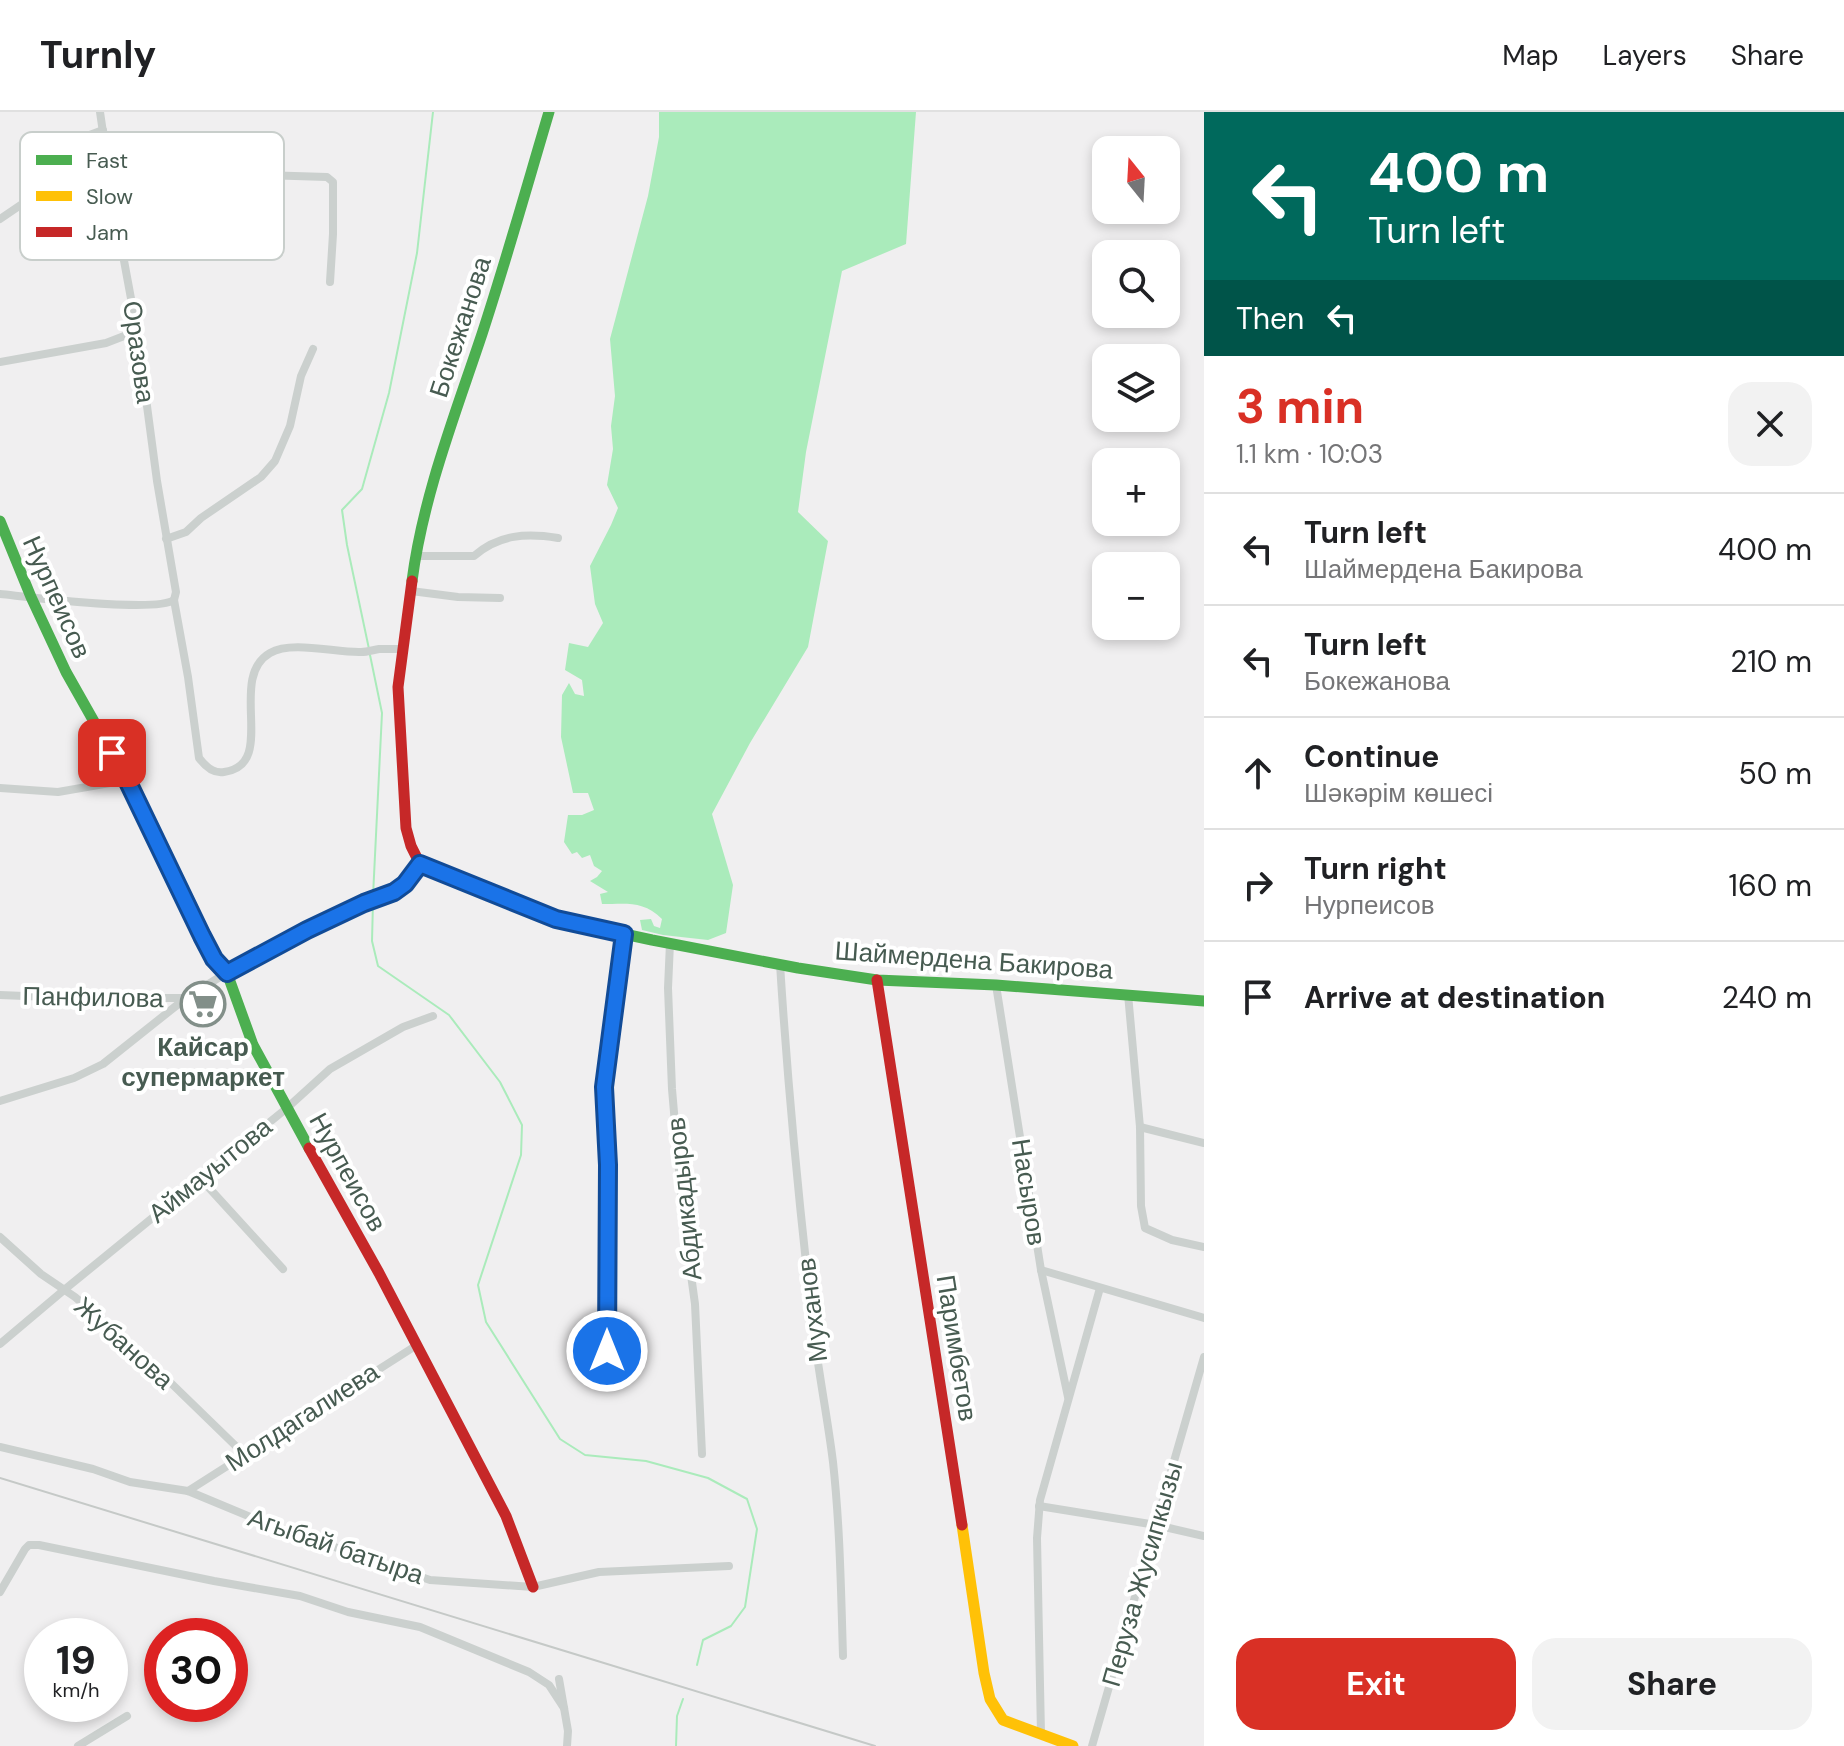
<!DOCTYPE html>
<meta charset="utf-8">
<style>
:root{--surface:#fff;--page:#f2f2f2;--text:#202124;--muted:#757577;--line:#e0e0e0;--accent:#d93025}
body{margin:0;font-family:"DM Sans",sans-serif;background:var(--page);color:var(--text);height:100vh;display:flex;flex-direction:column;font-size:30px;white-space:nowrap}
*{box-sizing:border-box;margin:0}
p{font-size:26px;color:var(--muted)}
.icon{flex:none;width:44px;height:44px;fill:none;stroke:currentColor;stroke-width:2;stroke-linecap:round;stroke-linejoin:round}
.map{position:relative;flex:1;overflow:hidden}
.drawer{display:flex;flex-direction:column;background:var(--surface);width:640px}
.drawer>*{flex:none}
.top-card{background:#00695c;color:#fff;overflow:hidden}
.needle{width:52px;rotate:342deg}
.buttons{position:absolute;left:1092px;top:24px;display:grid;gap:16px}
.buttons a{display:grid;place-items:center;width:88px;height:88px;border-radius:16px;background:var(--surface);box-shadow:0 4px 12px #0003;font-size:40px}
.speed{position:absolute;left:24px;top:1506px;display:flex;gap:16px;font-size:40px;font-weight:700;text-align:center}
.speed>*{display:grid;place-content:center;width:104px;height:104px;border-radius:50%;background:var(--surface);box-shadow:0 4px 12px #0003;line-height:1}
.speed small{font-size:20px;font-weight:400}
.speed .limit{border:12px solid #d22;background:#fff;color:#111}
.pin{position:absolute;display:grid;place-items:center;width:68px;height:68px;color:#fff;margin:-34px;border-radius:16px;box-shadow:0 4px 12px #0006}
.me{position:absolute;width:88px;margin:-44px;rotate:0deg;stroke-linejoin:round;filter:drop-shadow(0 0 6px #0008)}
.turn{display:flex;align-items:center;gap:28px;height:168px;padding:0 32px;font-size:36px}
.turn .icon{width:104px;height:104px;stroke-width:2.5}
.turn b{display:block;font-size:56px;line-height:68px}
.then{display:flex;align-items:center;height:76px;padding:0 32px;background:#0003;gap:16px;font-size:30px}
.round{display:grid;place-items:center;flex:none;width:84px;height:84px;border-radius:24px;background:var(--page)}
.head{display:flex;align-items:center;justify-content:space-between;height:136px;padding:0 32px}
h1{font-size:48px;font-weight:700;line-height:60px;color:var(--accent)}
.cta{display:flex;gap:16px;margin-top:auto;padding:16px 32px}
.cta a{flex:1;height:92px;border-radius:24px;background:var(--accent);color:#fff;font-size:32px;font-weight:700;line-height:92px;text-align:center}
.cta a+a{background:var(--page);color:var(--text)}
ul{padding:0;list-style:none}
li{display:flex;align-items:center;gap:24px;height:112px;padding:0 32px;border-top:2px solid var(--line)}
li div{flex:1}
li b{display:block;font-size:30px}
li em{font-style:normal}
header{display:flex;align-items:center;gap:48px;box-sizing:border-box;height:112px;padding:0 40px;background:var(--surface);border-bottom:2px solid var(--line)}
header strong{font-size:38px}
nav{display:flex;gap:44px;margin-inline-start:auto;font-size:28px}
main{display:flex;flex:1;min-height:0}
.map>svg:first-child{display:block}
</style>
<header>
<strong>Turnly</strong>
<nav><a>Map</a><a>Layers</a><a>Share</a></nav>
</header>
<main>
<div class="map">
<svg width="1204" height="1634" viewBox="0 0 1204 1634">
<rect width="100%" height="100%" fill="#f0eff0"/>
<path fill="#aaebbb" d="M659 0H916L906 132 842 159 806 340 798 400 828 429 808 535 750 631 712 702 733 773 726 821 708 828 663 823 642 818 640 808 651 807 654 814 660 816 662 807C643 788 626 792 602 792L600 782 608 780 590 769 597 765 602 759 594 754 590 743 582 746 577 740 572 742 564 730 568 703H582L594 698 588 681H573L561 625 562 583 569 571 575 582 584 584 582 568 565 558 569 531 588 535 603 511 595 492 590 454 611 413 618 396 607 373 613 337 611 314 615 284 610 227 648 84 659 25Z"/>
<g fill="none" stroke-linecap="round" stroke-linejoin="round">
<g stroke="#aaebbb" stroke-width="2">
<path d="M369 537 347 433 342 398 362 377 389 281 417 141 433 0"/>
<path d="M370 543 382 601 373 784"/>
<path d="M373 790 372 829 378 854 449 903 500 970 522 1013 521 1043 478 1173 486 1210 560 1327 585 1343 646 1349 708 1366 747 1387 757 1417 745 1495 731 1514 703 1528 697 1553"/>
<path d="M676 1634 677 1604 683 1587"/>
</g>
<g stroke="#cbd0ce" stroke-width="8">
<path d="M108 52 201 61 327 65 333 70V122L330 170"/>
<path d="M0 107 28 88 54 59 76 28 103 18"/>
<path d="M0 250 106 231 137 219"/>
<path d="M166 427 186 420 201 406 261 365 275 349 290 314 301 264 313 237"/>
<path d="M416 444H474C499 422 527 421 558 426"/>
<path d="M411 479 458 485 500 486"/>
<path d="M0 482C30 485 155 501 174 488L176 480 157 369 137 219 113 89 100 0"/>
<path d="M174 488 188 565 199 646C205 654 213 662 224 660 279 653 226 566 270 541 292 528 336 541 361 540 367 540 373 538 379 537 387 537 395 537 403 537"/>
<path d="M0 676 58 680 127 668"/>
<path d="M670 831 668 876 672 977 683 1105 695 1192 702 1342"/>
<path d="M780 852C788 978 800 1104 815 1229 820 1269 828 1309 833 1350 840 1414 841 1479 843 1544"/>
<path d="M996 873 1041 1158 1068 1285"/>
<path d="M1128 882 1140 1015 1141 1094 1145 1116 1172 1128 1204 1135"/>
<path d="M0 883 74 886H186"/>
<path d="M0 989 74 966 103 952 186 886 236 855 307 818 364 791 394 780 405 772 420 752"/>
<path d="M1140 1015 1204 1031"/>
<path d="M200 1066 283 1157"/>
<path d="M0 1125 41 1162 75 1185 140 1241 244 1342"/>
<path d="M1041 1158 1204 1206"/>
<path d="M0 1232 64 1178 287 996 330 957 403 915 433 904"/>
<path d="M607 1239 608 1053 604 975 624 822"/>
<path d="M0 1335 93 1357 130 1370 188 1379 265 1411 430 1468 533 1475 599 1460 729 1454"/>
<path d="M188 1379 417 1233"/>
<path d="M1039 1394 1156 1413 1204 1424"/>
<path d="M0 1480 25 1437 29 1433H39L214 1469 300 1484 348 1500 420 1515 529 1560 549 1573 564 1596"/>
<path d="M559 1567 568 1619 567 1634"/>
<path d="M1041 1622 1037 1426 1040 1388 1100 1176"/>
<path d="M78 1634 127 1604"/>
<path d="M1092 1634 1204 1245"/>
</g>
<g stroke="#4caf50" stroke-width="11">
<path d="M0 409 31 485 66 560 127 668 214 847 227 861 253 933 309 1036"/>
<path d="M412 469C423 384 455 303 482 222 506 149 527 74 549 0"/>
<path d="M559 808 652 828 798 856 877 868 996 873 1204 889"/>
</g>
<path stroke="#ffc107" stroke-width="11" d="M962 1413 984 1561 990 1587 1003 1608 1073 1634"/>
<g stroke="#c62828" stroke-width="11">
<path d="M412 469 398 575 406 716 411 734 420 752 559 808"/>
<path d="M877 868 962 1413"/>
<path d="M309 1036 379 1161 506 1404 533 1475"/>
</g>
<path stroke="#c5c9c7" stroke-width="2" d="M0 1366 875 1634"/>
</g>
<g fill="none" stroke-linecap="round" stroke-linejoin="round">
<g stroke="#114b97" stroke-width="20">
<path id="route" d="M112 641 127 668 202 824 214 847 227 861 307 818 364 791 394 780 405 772 420 752 556 807 624 822 604 975 608 1053 607 1239"/>
</g>
<use href="#route" stroke="#1a73e8" stroke-width="14"/>
</g>
<defs>
<g id="supermarket-ring" transform="scale(2.3)"><circle r="9.5" fill="#fff" stroke="#828f89" stroke-width="1.5"/><path d="M-6-5.5h2.5l.6 2H6L4.5 2H-2.5L-4.4-4H-6ZM-1.5 3.2a1.3 1.3 0 1 0 .1 0ZM3 3.2a1.3 1.3 0 1 0 .1 0Z" fill="#828f89"/></g>
</defs>
<g fill-rule="evenodd">
<use href="#supermarket-ring" x="203" y="892"/>
</g>
<g text-anchor="middle" stroke-width="8" stroke-linejoin="round" paint-order="stroke">
<g font-size="26" fill="#475b51" stroke="#fff">
<text transform="translate(460 215) rotate(-72)" y="9">Бокежанова</text>
<text transform="translate(139 240) rotate(82)" y="9">Оразова</text>
<text transform="translate(57 485) rotate(66)" y="9">Нурпеисов</text>
<text transform="translate(974 848) rotate(4)" y="9">Шаймердена Бакирова</text>
<text transform="translate(93 885) rotate(1)" y="9">Панфилова</text>
<text transform="translate(210 1058) rotate(-39)" y="9">Аймауытова</text>
<text transform="translate(348 1060) rotate(61)" y="9">Нурпеисов</text>
<text transform="translate(1029 1080) rotate(81)" y="9">Насыров</text>
<text transform="translate(684 1087) rotate(-96)" y="9">Абдикадыров</text>
<text transform="translate(812 1198) rotate(-97)" y="9">Муханов</text>
<text transform="translate(124 1231) rotate(42)" y="9">Жубанова</text>
<text transform="translate(957 1236) rotate(81)" y="9">Паримбетов</text>
<text transform="translate(302 1305) rotate(-33)" y="9">Молдагалиева</text>
<text transform="translate(336 1434) rotate(19)" y="9">Агыбай батыра</text>
<text transform="translate(1142 1462) rotate(-74)" y="9">Перуза Жусипкызы</text>
</g>
<g font-size="26" font-weight="bold" fill="#475b51" stroke="#fff">
<text x="203" y="944">Кайсар<tspan x="203" dy="30">супермаркет</tspan></text>
</g>
</g>
<rect x="20" y="20" width="264" height="128" rx="12" fill="#fff" stroke="#c8cecb" stroke-width="2"/>
<rect x="36" y="43" width="36" height="10" fill="#4caf50"/>
<rect x="36" y="79" width="36" height="10" fill="#ffc107"/>
<rect x="36" y="115" width="36" height="10" fill="#c62828"/>
<g font-size="22" fill="#475b51">
<text x="86" y="56">Fast</text>
<text x="86" y="92">Slow</text>
<text x="86" y="128">Jam</text>
</g>
</svg>
<div class="buttons">
<a><svg class="needle" viewBox="-14 -14 28 28"><path d="M0-13l5 13h-10z" fill="#e53935"/><path d="M0 13l5-13h-10z" fill="#757577"/></svg></a>
<a><svg class="icon" aria-label="search" viewBox="0 0 24 24"><circle cx="10" cy="10" r="6"/><path d="M15 15l6 6"/></svg></a>
<a><svg class="icon" aria-label="layers" viewBox="0 0 24 24"><path d="M12 4l9 5-9 5-9-5zM3 14l9 5 9-5"/></svg></a>
<a>+</a>
<a>−</a>
</div>
<div class="speed"><div>19<small>km/h</small></div><div class="limit">30</div></div>
<div class="pin" style="left:112px;top:641px;background:#d93025"><svg class="icon" aria-label="arrive" viewBox="0 0 24 24"><path d="M6 21V4h12l-3 4 3 4H6"/></svg></div>
<svg class="me" style="left:607px;top:1239px" viewBox="-20 -20 40 40"><circle r="17" fill="#1a73e8" stroke="#fff" stroke-width="3"/><path d="M0-11L8 9 0 5-8 9z" fill="#fff"/></svg>
</div>
<section class="drawer">
<div class="top-card">
<div class="turn"><svg class="icon" aria-label="left" viewBox="0 0 24 24"><path d="M17 20v-9H6M10 6l-5 5 5 5"/></svg><div><b>400 m</b>Turn left</div></div>
<div class="then">Then<svg class="icon" aria-label="left" viewBox="0 0 24 24"><path d="M17 20v-9H6M10 6l-5 5 5 5"/></svg></div>
</div>
<div class="head"><div><h1>3 min</h1><p>1.1 km · 10:03</p></div><a class="round"><svg class="icon" aria-label="close" viewBox="0 0 24 24"><path d="M6 6l12 12M18 6L6 18"/></svg></a></div>
<ul>
<li><svg class="icon" aria-label="left" viewBox="0 0 24 24"><path d="M17 20v-9H6M10 6l-5 5 5 5"/></svg><div><b>Turn left</b><p>Шаймердена Бакирова</p></div><em>400 m</em></li>
<li><svg class="icon" aria-label="left" viewBox="0 0 24 24"><path d="M17 20v-9H6M10 6l-5 5 5 5"/></svg><div><b>Turn left</b><p>Бокежанова</p></div><em>210 m</em></li>
<li><svg class="icon" aria-label="ahead" viewBox="0 0 24 24"><path d="M12 20V5M6 11l6-6 6 6"/></svg><div><b>Continue</b><p>Шәкәрім көшесі</p></div><em>50 m</em></li>
<li><svg class="icon" aria-label="right" viewBox="0 0 24 24"><path d="M7 20v-9h11M14 6l5 5-5 5"/></svg><div><b>Turn right</b><p>Нурпеисов</p></div><em>160 m</em></li>
<li><svg class="icon" aria-label="arrive" viewBox="0 0 24 24"><path d="M6 21V4h12l-3 4 3 4H6"/></svg><div><b>Arrive at destination</b></div><em>240 m</em></li>
</ul>
<div class="cta"><a>Exit</a><a>Share</a></div>
</section>
</main>
